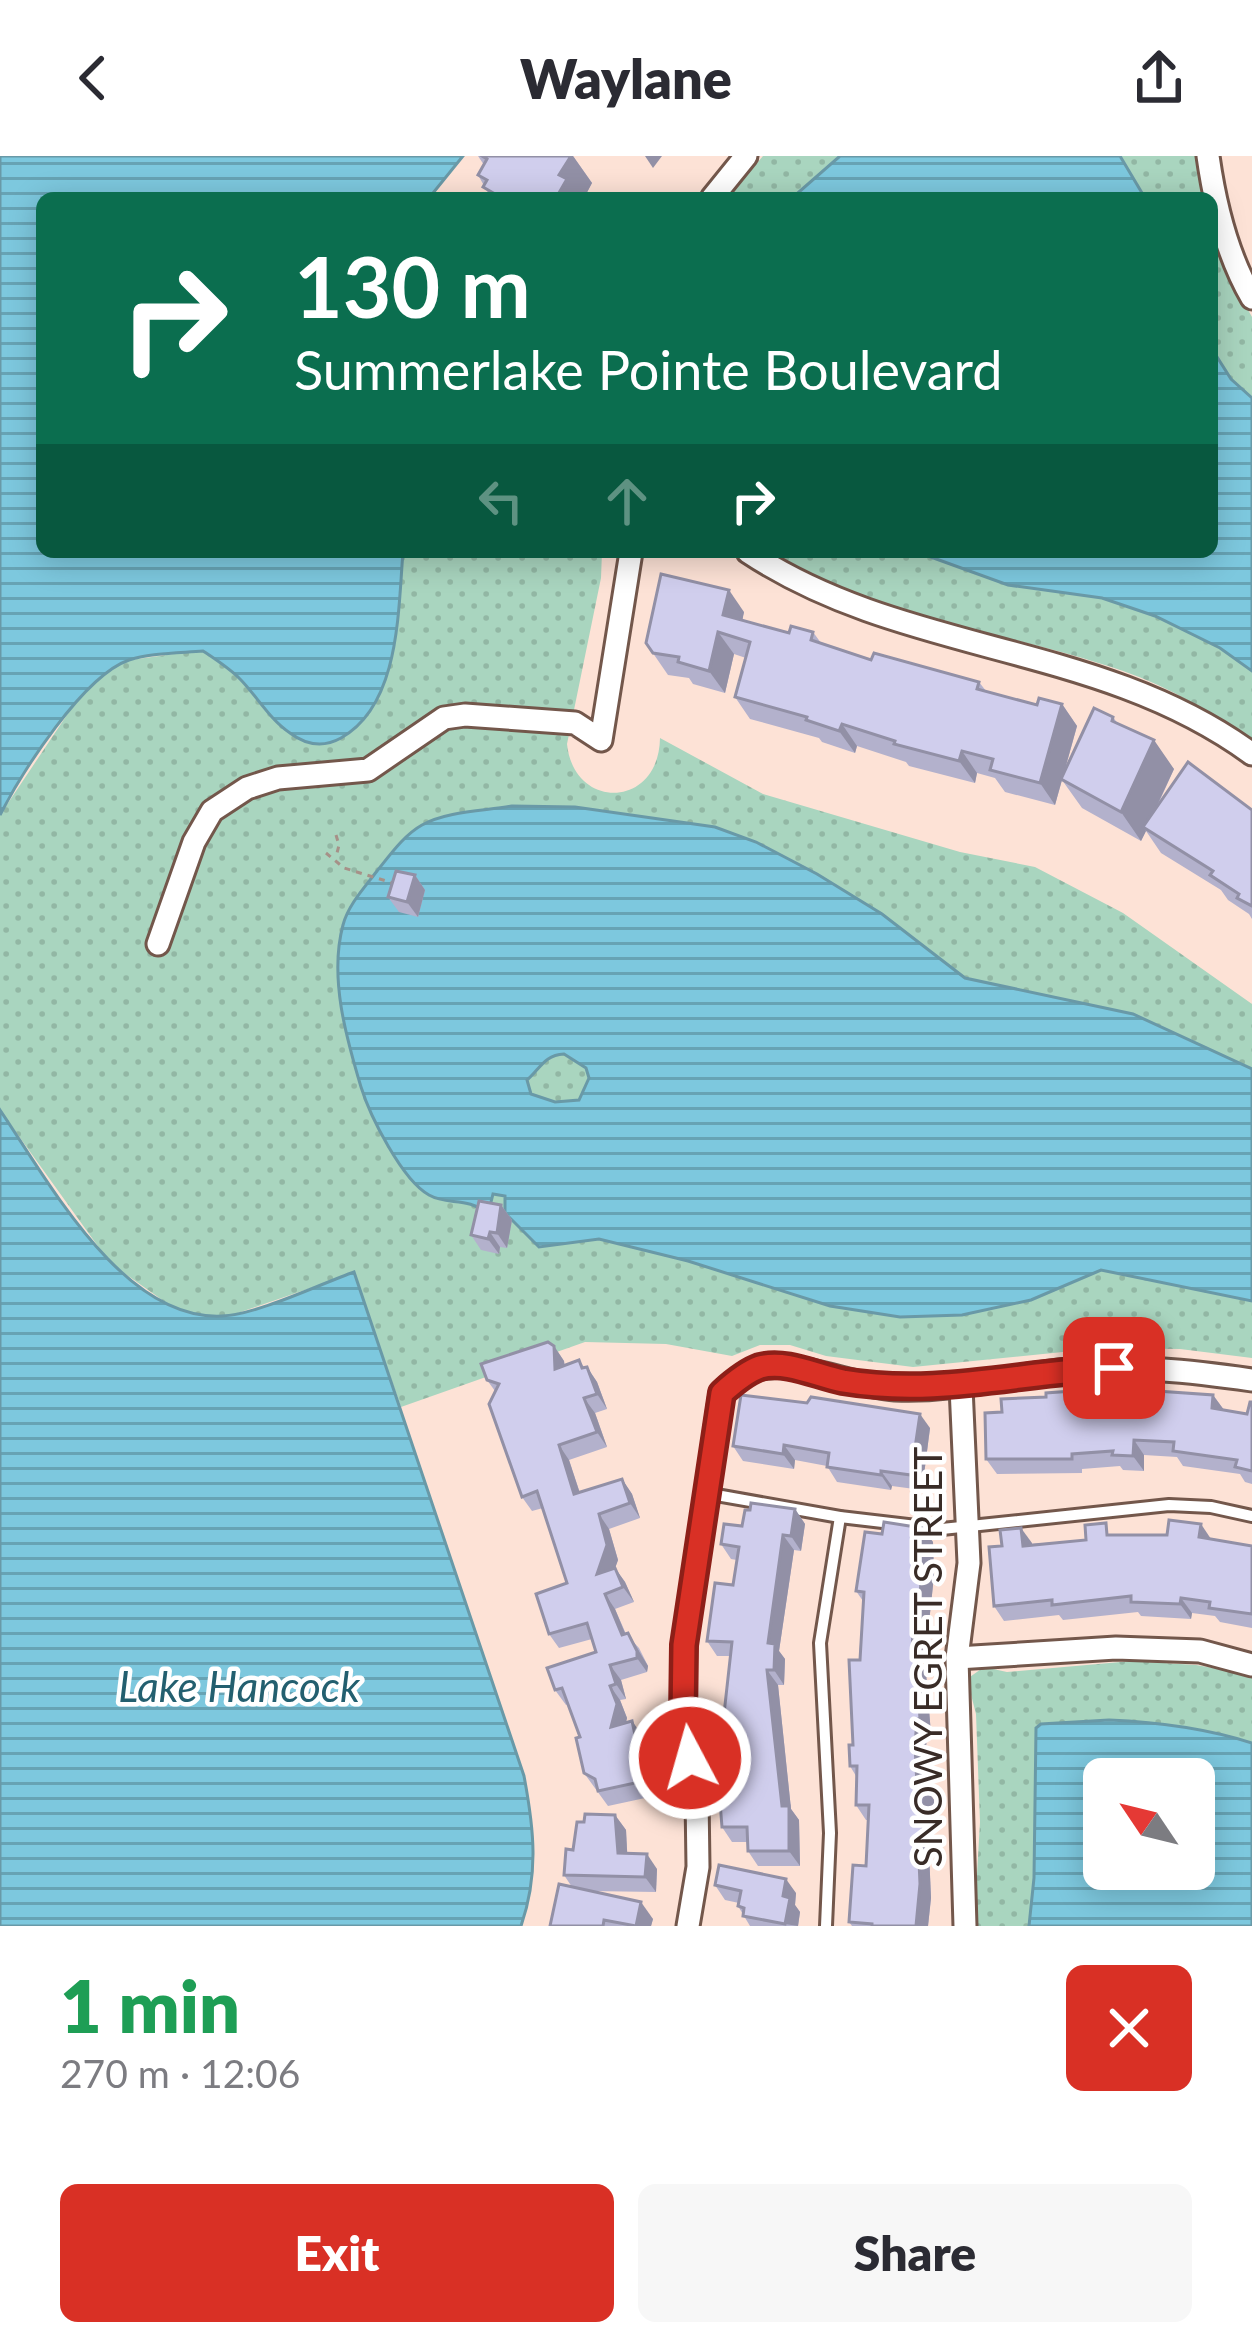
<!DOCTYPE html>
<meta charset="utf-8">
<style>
:root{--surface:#fff;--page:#f7f7f7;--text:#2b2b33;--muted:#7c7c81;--accent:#d93025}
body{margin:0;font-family:Lato,sans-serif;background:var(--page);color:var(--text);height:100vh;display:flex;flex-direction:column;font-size:45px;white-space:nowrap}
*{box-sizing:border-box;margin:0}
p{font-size:39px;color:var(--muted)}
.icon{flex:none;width:66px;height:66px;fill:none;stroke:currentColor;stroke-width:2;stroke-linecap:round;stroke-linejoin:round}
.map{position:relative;height:1770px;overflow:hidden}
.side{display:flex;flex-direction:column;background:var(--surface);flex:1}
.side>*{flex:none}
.hud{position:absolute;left:36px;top:36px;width:1182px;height:366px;border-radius:18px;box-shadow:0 6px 30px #0003;background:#0b6e4f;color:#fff;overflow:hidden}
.needle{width:78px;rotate:305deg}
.controls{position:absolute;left:1083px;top:1602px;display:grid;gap:24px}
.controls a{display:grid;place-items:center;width:132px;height:132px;border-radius:18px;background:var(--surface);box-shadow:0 6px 30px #0003;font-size:60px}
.pin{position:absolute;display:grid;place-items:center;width:102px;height:102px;color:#fff;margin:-51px;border-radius:24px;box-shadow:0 6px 18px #0006}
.me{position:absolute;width:132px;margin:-66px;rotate:354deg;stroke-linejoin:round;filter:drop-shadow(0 0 9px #0008)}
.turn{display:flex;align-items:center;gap:42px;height:252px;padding:0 60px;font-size:54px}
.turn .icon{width:156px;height:156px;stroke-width:2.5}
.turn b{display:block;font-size:84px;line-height:102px}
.lanes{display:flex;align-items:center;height:114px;padding:0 60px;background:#0003;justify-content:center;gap:60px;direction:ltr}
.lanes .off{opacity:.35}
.round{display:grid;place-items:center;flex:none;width:126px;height:126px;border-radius:18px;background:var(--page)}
.headline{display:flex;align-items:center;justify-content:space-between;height:204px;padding:0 60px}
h1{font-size:72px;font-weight:800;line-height:90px;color:#1e9e55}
.cta{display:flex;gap:24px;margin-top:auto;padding:24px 60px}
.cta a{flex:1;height:138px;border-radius:18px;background:var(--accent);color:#fff;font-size:48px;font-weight:800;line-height:138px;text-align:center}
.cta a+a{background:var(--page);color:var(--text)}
header{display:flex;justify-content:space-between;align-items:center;height:156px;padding:0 60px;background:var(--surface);font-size:54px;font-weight:800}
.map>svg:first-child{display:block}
</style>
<header><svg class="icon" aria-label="back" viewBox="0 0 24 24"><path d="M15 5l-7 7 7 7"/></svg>Waylane<svg class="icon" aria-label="share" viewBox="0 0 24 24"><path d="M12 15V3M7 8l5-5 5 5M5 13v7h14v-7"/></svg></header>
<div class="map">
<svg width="1252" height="1770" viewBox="0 0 1252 1770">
<defs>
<pattern id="park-dots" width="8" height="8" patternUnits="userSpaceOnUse" patternTransform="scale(3)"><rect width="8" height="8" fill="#a9d5bf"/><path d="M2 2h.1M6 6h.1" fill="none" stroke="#92b7a4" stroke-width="1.8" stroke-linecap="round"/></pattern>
<pattern id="water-rules" width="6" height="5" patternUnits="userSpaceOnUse" patternTransform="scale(3)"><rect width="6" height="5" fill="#7dc8de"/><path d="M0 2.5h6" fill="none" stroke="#67a3b4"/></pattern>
</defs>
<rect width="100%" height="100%" fill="#fde2d6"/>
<g fill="url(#park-dots)" fill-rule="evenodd">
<path d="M763 0H1195L1204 42H727Z"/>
<path d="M1212 74 1226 114 1252 161V585C1212 557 1170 531 1123 515 1005 474 876 463 768 396H1212Z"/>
<path d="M403 396H602L601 422 567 588C574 655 659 653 660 582L763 638 960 696 1035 711 1123 757 1252 848V1202L1180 1193 1102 1192 913 1211 826 1200 790 1189H760L732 1200 666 1188 585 1186 401 1251 354 1117 226 1161 182 1158 110 1107 0 954V659L81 538 106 516 130 504 203 494C215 503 229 512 240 522 256 539 270 564 290 577 306 589 323 592 341 582 400 548 398 455 403 396Z"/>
<path d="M1132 1505 1196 1509 1252 1519V1770H974L980 1666 976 1558 967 1523 984 1511 1007 1516ZM1104 1623H1194V1713H1104Z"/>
</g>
<g fill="url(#water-rules)" stroke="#6999a7" stroke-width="3" fill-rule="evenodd">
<path d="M0 0H463L429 42H42V396H403C398 455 400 549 341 582 323 592 306 589 290 577 270 564 256 539 240 523 229 512 215 503 203 495 179 497 151 497 129 504 83 520 22 616 0 659Z"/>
<path d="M840 0H1120L1145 42H792Z"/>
<path d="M1212 193 1231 223 1252 242V515L1220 492 1155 460 1102 442 1008 429 917 396H1212Z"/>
<path d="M512 650 575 651 715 671 756 686 817 718 882 758 965 822 1133 858 1252 913V1145L1101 1114 1031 1144 962 1159 900 1161 830 1150 688 1105 599 1083 539 1091 505 1057V1040L493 1038 488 1058C467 1040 448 1050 429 1039 402 1024 370 960 361 931 346 881 329 821 343 769 348 749 365 731 377 715 390 699 404 679 422 669 447 655 484 655 512 650ZM564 898 586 912 589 922 579 944 555 946 531 938 527 924C540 913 544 899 564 898Z"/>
<path d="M0 954C49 1026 123 1165 222 1160 256 1159 320 1128 354 1116L524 1620C534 1673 539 1718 521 1770H0Z"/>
<path d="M1109 1564C1158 1566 1205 1572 1252 1587V1770H1029L1034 1722 1036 1572 1041 1568ZM1104 1623H1194V1713H1104Z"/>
</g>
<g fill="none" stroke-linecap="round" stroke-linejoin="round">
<g stroke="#73574b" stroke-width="16">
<g id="lane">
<path d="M705 1337 840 1361 942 1373 1169 1349 1211 1351 1252 1360"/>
<path d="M826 1770 830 1677 820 1487 840 1361"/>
</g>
</g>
<g stroke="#73574b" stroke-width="27">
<g id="street">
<path d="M1208 0C1215 50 1227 99 1252 142"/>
<path d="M712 42 746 0"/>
<path d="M748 396C905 500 1098 485 1252 598"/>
<path d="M158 788 194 686 212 655 247 632 278 622 368 614 444 562 465 559 575 567 601 584 631 396"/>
<path d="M961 1231 969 1407 957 1502 965 1770"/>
<path d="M957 1502 1116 1492 1200 1495 1252 1509"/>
<path d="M688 1770 698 1711 697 1641 683 1563 684 1489 721 1237C735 1225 750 1212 768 1211 806 1207 854 1230 895 1233 954 1236 1011 1219 1069 1214 1131 1209 1190 1215 1252 1224"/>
</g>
</g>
<g stroke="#a69188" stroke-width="3" stroke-dasharray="6 6" stroke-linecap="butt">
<path d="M336 679 339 689 336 701"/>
<path d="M326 697 344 712 396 728"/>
</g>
<use href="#lane" stroke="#fff" stroke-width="10"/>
<use href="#street" stroke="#fff" stroke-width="21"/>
</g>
<g fill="#b3b1cc">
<path d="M478 0H573L592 27 584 42H491L478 19 484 9Z"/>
<path d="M744 456 742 464 789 477 813 476 821 487 871 504 979 526 986 535 1037 549 1062 548 1077 570 1064 617 1113 561 1118 568 1174 613 1156 653 1252 654V763L1249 758 1228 744 1221 734 1161 697 1146 675 1141 685 1082 652 1062 624 1055 649 1005 636 995 622 977 617 975 627 909 610 906 606 857 590 855 597 822 586 819 582 750 563 735 541 746 502 734 498 725 537 693 528 689 522 668 519 646 487Z"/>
<path d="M415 719 425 734 418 761 399 756 388 741Z"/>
<path d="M501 1049 512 1064 507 1092 500 1091 499 1098 481 1094 471 1079Z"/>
<path d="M554 1190 564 1205 565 1209 579 1204 584 1211H587L597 1226 607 1253 595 1257 607 1291 569 1304 580 1337 622 1323 632 1338 640 1362 609 1373 618 1404 615 1412 625 1426 634 1446 615 1453 626 1478 639 1492 648 1510 647 1516 621 1524 626 1543 620 1544 627 1562 626 1567 643 1580 652 1627 659 1639 608 1650 584 1617 580 1581 568 1548 566 1549 555 1534 596 1496 592 1483 559 1492 549 1478 567 1427 543 1352 532 1355 522 1341 495 1235 487 1224Z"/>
<path d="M1213 1239 1224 1254 1247 1258 1252 1246V1328L1245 1326 1240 1318 1183 1310 1177 1301 1144 1299V1315L1123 1314 1120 1310 1082 1313V1317L997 1318 986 1303Z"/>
<path d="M930 1272 922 1334 892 1330 891 1334 837 1326 827 1310 795 1304 794 1313 743 1305 733 1290Z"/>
<path d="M795 1353 805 1368 801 1395 794 1394 779 1495 785 1503 784 1529H778L791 1653 799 1664 800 1710H758L748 1695V1686H732L722 1671 737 1619 734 1594 722 1595 711 1581 724 1558 731 1500H717L707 1485 733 1429 737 1404 731 1403 721 1388 742 1370Z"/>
<path d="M922 1372 933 1386 934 1420 927 1485 923 1484 922 1511 926 1517 931 1578H927L925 1605 927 1634 934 1644V1696H929L931 1742 928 1770H852L849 1766 866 1710 868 1664H866L856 1649V1620L850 1610 853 1589 863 1445 856 1435Z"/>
<path d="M1115 1379 1211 1383 1252 1390V1472L1220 1466 1215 1460 1192 1457 1191 1463 1141 1460 1138 1456 1063 1464 1059 1459 1004 1465 994 1450 1002 1390 1086 1384Z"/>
<path d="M615 1659 626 1674 627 1697 657 1713 656 1736 590 1735 653 1763 651 1770H550L572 1731 564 1719 584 1666Z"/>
<path d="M715 1729 796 1737 795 1749 800 1756 798 1770H750L738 1750 739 1747 725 1744Z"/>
</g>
<g fill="#9290a6">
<path d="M571 0H573L592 27 584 42H556L559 19Z"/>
<path d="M645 0H662L653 12Z"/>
<path d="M729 434 744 456 739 481 723 459Z"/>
<path d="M718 476 734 498 725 537 709 515Z"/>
<path d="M1062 548 1077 570 1055 649 1040 627Z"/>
<path d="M842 568 857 590 855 597 839 575Z"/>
<path d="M1154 584 1174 613 1146 673 1143 671 1146 675 1141 685 1121 656Z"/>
<path d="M962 595 977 617 975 627 959 605Z"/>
<path d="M415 719 425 734 418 761 407 746Z"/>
<path d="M501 1049 512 1064 507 1092 497 1077Z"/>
<path d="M490 1076 500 1091 499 1098 488 1083Z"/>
<path d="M554 1190 564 1205 565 1227 555 1213Z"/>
<path d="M587 1211 597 1226 607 1253 597 1238Z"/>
<path d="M1213 1239 1224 1254 1212 1252Z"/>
<path d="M584 1242 595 1257 607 1291 597 1276Z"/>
<path d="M920 1258 930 1272 922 1334 911 1319Z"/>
<path d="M1134 1284 1144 1299V1315L1133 1300Z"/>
<path d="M559 1289 569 1304 585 1353 574 1338Z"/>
<path d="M784 1289 795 1304 794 1313 783 1298Z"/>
<path d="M881 1315 892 1330 891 1334 881 1319Z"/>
<path d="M622 1323 632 1338 640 1362 630 1347Z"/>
<path d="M795 1353 805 1368 801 1395 791 1380Z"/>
<path d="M599 1358 609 1373 618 1404 608 1432 597 1418Z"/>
<path d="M1201 1368 1211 1383 1199 1381Z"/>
<path d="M922 1372 933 1386 934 1420 927 1485 917 1470Z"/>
<path d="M1021 1372 1032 1387 1033 1405 1023 1390Z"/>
<path d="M783 1379 794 1394 779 1495 785 1503 784 1529 774 1514 768 1487Z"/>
<path d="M615 1412 625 1426 634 1446 623 1431Z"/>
<path d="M605 1438 615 1453 632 1494 622 1479Z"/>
<path d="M1181 1442 1192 1457 1191 1463 1180 1448Z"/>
<path d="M913 1469 923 1484 922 1511 926 1517 931 1578 920 1563 912 1502Z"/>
<path d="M628 1477 648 1510 647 1516 637 1502Z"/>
<path d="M610 1509 621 1524 626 1543 616 1528Z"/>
<path d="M767 1514 778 1529 791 1653 799 1664 800 1710 789 1695 782 1650Z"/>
<path d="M610 1530 620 1544 627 1562 621 1586 611 1571Z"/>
<path d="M917 1563 927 1578 925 1605 927 1634 934 1644V1696L923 1681 915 1590Z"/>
<path d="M632 1565 643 1580 652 1627 659 1639 642 1612Z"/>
<path d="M615 1659 626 1674 628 1712 618 1697Z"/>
<path d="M918 1681 929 1696 931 1742 928 1770H916Z"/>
<path d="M647 1698 657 1713 656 1736 645 1721Z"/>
<path d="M786 1723 796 1737 795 1749 800 1756 798 1770 785 1768 783 1740Z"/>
<path d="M641 1746 653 1763 651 1770H636Z"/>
</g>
<g fill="#d0ceed" stroke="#9290a6" stroke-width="3">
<path d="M482 0H571L559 19 567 23 556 42H502L483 31 487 24 478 19 487 3Z"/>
<path d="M661 418 729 434 723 459 789 477 791 470 813 476 811 484 871 504 874 497 979 526 977 533 1037 549 1039 542 1062 548 1040 627 990 614 993 603 962 595 959 605 894 588 895 585 842 568 839 575 806 564 807 561 735 541 750 486 718 476 709 515 678 506 679 501 653 497 646 487Z"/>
<path d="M1094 552 1113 561 1112 565 1154 584 1121 656 1061 623Z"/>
<path d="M1188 606 1252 654V750L1237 742 1239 738 1210 719 1213 715 1143 671Z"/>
<path d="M396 715 415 719 407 746 388 741Z"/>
<path d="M479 1045 501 1049 497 1077 490 1076 488 1083 471 1079Z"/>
<path d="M548 1186 554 1190 555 1213 579 1204 582 1212 587 1211 597 1238 584 1242 597 1276 559 1289 574 1338 622 1323 630 1347 599 1358 607 1389 597 1418 615 1412 623 1431 605 1438 622 1479 628 1477 637 1495V1502L610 1509 616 1528 610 1530 617 1548 611 1571 632 1565 642 1612 649 1624 598 1635 595 1623 584 1617 576 1582 580 1581 562 1532 555 1534 547 1512 596 1496 587 1467 549 1478 536 1438 567 1427 537 1335 522 1341 489 1248 499 1228 487 1224 481 1208Z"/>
<path d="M1114 1232 1213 1239 1212 1252 1247 1258 1250 1246H1252V1315L1235 1311 1237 1304 1173 1295 1174 1286 1134 1284 1133 1300 1112 1299 1113 1295 1072 1298V1303H986L985 1257 1002 1256 1001 1243 1046 1241V1237Z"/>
<path d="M741 1239 807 1247 811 1241 920 1258 911 1319 881 1315V1319L827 1311 829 1297 784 1289 783 1298 733 1290Z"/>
<path d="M751 1347 795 1353 791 1380 783 1379 768 1487 775 1488 774 1514H767L782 1650H789V1695H748L747 1671H722L718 1621 737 1619 732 1579 711 1581 710 1560 724 1558 732 1486 707 1485 715 1427 733 1429 739 1391 721 1388 724 1368 742 1370 745 1354H750Z"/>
<path d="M1169 1364 1201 1368 1199 1381 1252 1390V1458L1209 1452 1210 1446 1181 1442 1180 1448 1131 1446V1440L1052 1449V1444L994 1450 989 1391 1002 1390 1000 1374 1021 1372 1023 1390 1086 1384 1085 1369 1106 1367 1107 1379H1167Z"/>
<path d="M884 1366 922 1372 923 1405 917 1470 913 1469 912 1502H916L920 1563H917L915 1590 917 1629H924L923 1681H918L920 1728 916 1770H872V1768L849 1766 853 1709 866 1710 869 1649H856L857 1610H850L849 1589H853L849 1504H860L864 1436 856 1435 865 1376 882 1378Z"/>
<path d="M585 1658 615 1659 618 1697 647 1698 645 1721 564 1719 566 1693 573 1694 577 1666H584Z"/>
<path d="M719 1709 786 1723 783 1740 790 1742 785 1768 743 1760 744 1752 738 1750 741 1735 715 1729Z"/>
<path d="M559 1728 641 1746 636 1770 604 1764 603 1770H550Z"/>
</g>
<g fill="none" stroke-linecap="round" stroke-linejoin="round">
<g stroke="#8d1f18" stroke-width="30">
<path id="route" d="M690 1602 683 1563 684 1489 722 1237C733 1227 746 1216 760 1211 787 1204 817 1220 843 1225 938 1241 1020 1216 1114 1212"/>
</g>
<use href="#route" stroke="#d93025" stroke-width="21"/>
</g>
<g text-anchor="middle" stroke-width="9" stroke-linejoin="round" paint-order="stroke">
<g font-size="39" fill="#392c27" stroke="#fff">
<text transform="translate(928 1501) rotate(-90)" y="14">SNOWY EGRET STREET</text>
</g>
<g font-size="42" font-style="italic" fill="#235f6f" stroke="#fff">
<text x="239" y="1546">Lake Hancock</text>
</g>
</g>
</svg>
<div class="controls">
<a><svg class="needle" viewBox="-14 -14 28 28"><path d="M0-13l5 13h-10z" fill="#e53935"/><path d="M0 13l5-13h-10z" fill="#7c7c81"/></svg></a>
</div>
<div class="pin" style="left:1114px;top:1212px;background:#d93025"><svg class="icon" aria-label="arrive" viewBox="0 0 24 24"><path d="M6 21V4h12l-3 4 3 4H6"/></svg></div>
<svg class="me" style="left:690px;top:1602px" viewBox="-20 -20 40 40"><circle r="17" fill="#d93025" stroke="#fff" stroke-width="3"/><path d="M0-11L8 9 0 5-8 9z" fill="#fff"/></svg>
<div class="hud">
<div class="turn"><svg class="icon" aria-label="right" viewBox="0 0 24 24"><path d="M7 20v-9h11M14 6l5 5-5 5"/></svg><div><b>130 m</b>Summerlake Pointe Boulevard</div></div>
<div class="lanes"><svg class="icon off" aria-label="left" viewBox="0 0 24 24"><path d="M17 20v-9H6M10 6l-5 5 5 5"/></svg><svg class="icon off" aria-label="ahead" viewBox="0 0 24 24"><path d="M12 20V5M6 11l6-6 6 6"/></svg><svg class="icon" aria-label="right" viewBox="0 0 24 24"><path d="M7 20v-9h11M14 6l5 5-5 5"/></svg></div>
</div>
</div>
<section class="side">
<div class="headline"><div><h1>1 min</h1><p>270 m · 12:06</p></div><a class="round" style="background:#d93025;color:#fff"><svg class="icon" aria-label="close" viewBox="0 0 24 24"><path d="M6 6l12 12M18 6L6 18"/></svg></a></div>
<div class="cta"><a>Exit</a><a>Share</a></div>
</section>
